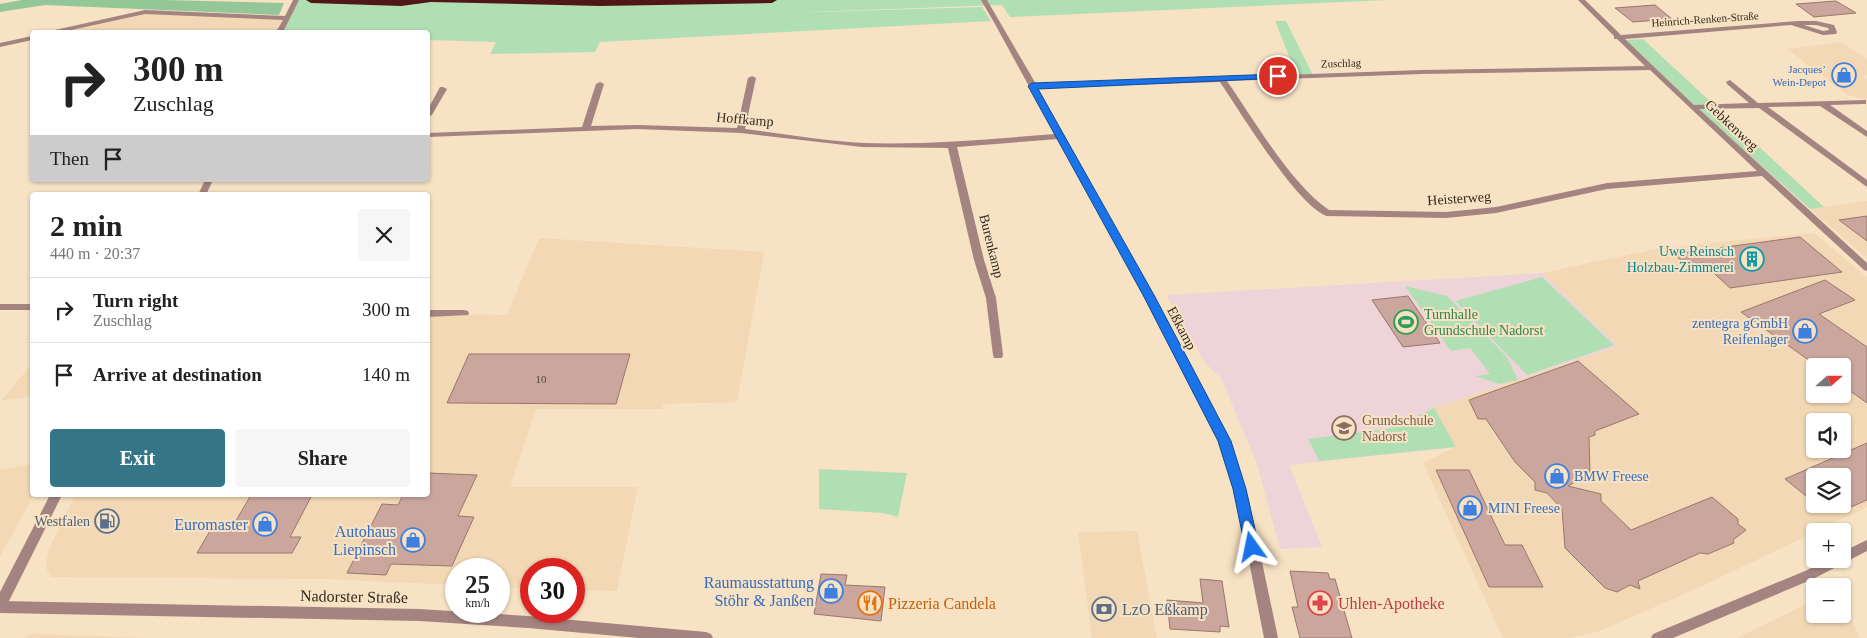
<!DOCTYPE html>
<meta charset="utf-8">
<style>
:root{--surface:#fff;--page:#f6f6f6;--text:#222;--muted:#767676;--line:#e0e0e0;--accent:#347688}
body{margin:0;font-family:"Times New Roman",serif;background:var(--page);color:var(--text);height:100vh;display:flex;flex-direction:column;font-size:19px;white-space:nowrap}
*{box-sizing:border-box;margin:0}
p{font-size:16px;color:var(--muted)}
.icon{flex:none;width:28px;height:28px;fill:none;stroke:currentColor;stroke-width:2;stroke-linecap:round;stroke-linejoin:round}
.map{position:relative;flex:1;overflow:hidden}
.panel{position:absolute;left:30px;top:192px;width:400px;height:305px;display:flex;flex-direction:column;background:var(--surface);border-radius:5px;box-shadow:0 1px 4px #0004}
.panel>*{flex:none}
.hud{position:absolute;left:30px;top:30px;width:400px;height:152px;border-radius:5px;box-shadow:0 1px 4px #0004;background:#fff;color:var(--text);overflow:hidden}
.needle{width:32px;rotate:69deg}
.tools{position:absolute;left:1806px;top:358px;display:grid;gap:10px}
.tools a{display:grid;place-items:center;width:45px;height:45px;border-radius:5px;background:var(--surface);box-shadow:0 1px 4px #0004;font-size:25px}
.speed{position:absolute;left:445px;top:558px;display:flex;gap:10px;font-size:25px;font-weight:700;text-align:center}
.speed>*{display:grid;place-content:center;width:65px;height:65px;border-radius:50%;background:var(--surface);box-shadow:0 1px 4px #0004;line-height:1}
.speed small{font-size:12px;font-weight:400}
.speed .limit{border:8px solid #d22;background:#fff;color:#111}
.pin{position:absolute;display:grid;place-items:center;width:42px;height:42px;color:#fff;margin:-21px;border:2px solid #fff;border-radius:50%;box-shadow:0 1px 5px #0007}
.me{position:absolute;width:55px;margin:-28px;rotate:348deg;stroke-linejoin:round;filter:drop-shadow(0 0 4px #0008)}
.turn{display:flex;align-items:center;gap:18px;height:105px;padding:0 20px;font-size:22px}
.turn .icon{width:65px;height:65px;stroke-width:2.5}
.turn b{display:block;font-size:35px;line-height:42px}
.then{display:flex;align-items:center;height:48px;padding:0 20px;background:#0003;gap:10px;font-size:19px}
.round{display:grid;place-items:center;flex:none;width:52px;height:52px;border-radius:5px;background:var(--page)}
.headline{display:flex;align-items:center;justify-content:space-between;height:85px;padding:0 20px}
h1{font-size:30px;font-weight:600;line-height:38px}
.button{display:flex;gap:10px;margin-top:auto;padding:10px 20px}
.button a{flex:1;height:58px;border-radius:5px;background:var(--accent);color:#fff;font-size:20px;font-weight:600;line-height:58px;text-align:center}
.button a+a{background:var(--page);color:var(--text)}
ul{padding:0;list-style:none}
li{display:flex;align-items:center;gap:15px;height:65px;padding:0 20px;border-top:1px solid var(--line)}
li div{flex:1}
li b{display:block;font-size:19px}
li em{font-style:normal}
.map>svg:first-child{display:block}
</style>
<div class="map">
<svg width="1867" height="638" viewBox="0 0 1867 638">
<rect width="100%" height="100%" fill="#f7e2c4"/>
<g fill="#f2d8b4" fill-rule="evenodd">
<path d="M145 12 288 18 280 32H59Z"/>
<path d="M1841 42 1867 59V75L1862 76 1867 79V100L1848 95 1787 49Z"/>
<path d="M1867 201V258L1810 209Z"/>
<path d="M1814 233 1867 277V507L1698 588 1597 632 1568 638H1503L1423 463 1456 447 1434 408 1618 346 1542 273 1661 248ZM1815 366H1842V394H1815ZM1815 421H1842V449H1815ZM1815 476H1842V504H1815Z"/>
<path d="M539 238 764 252 737 402 663 404V409H536L510 487H638L617 591 574 590V569H531V588L499 587V569H456V585L324 579 51 577 47 571 46 562 49 549 75 495H428V314L507 315Z"/>
<path d="M32 364V396L1 401Z"/>
<path d="M32 464 34 495 0 556V470Z"/>
<path d="M1137 531 1157 638H1092L1078 532Z"/>
<path d="M1815 600V614H1842L1843 602 1860 638H1737Z"/>
<path d="M31 634 145 638H23Z"/>
</g>
<path fill="#eed4d8" d="M1542 273 1618 346 1434 408 1456 447 1289 465 1322 547 1280 549 1257 464 1221 378 1205 363 1166 295Z"/>
<g fill="#b1dfb4">
<path d="M296 0H1387L1010 17 1002 5 782 13 982 7 991 21 600 42 595 52 490 54 496 42 428 40V32H280Z"/>
<path d="M1275 21H1286L1313 75 1297 76Z"/>
<path d="M1643 39 1824 207 1810 209 1696 107 1626 40Z"/>
<path d="M1542 277 1614 345 1527 375 1455 301Z"/>
<path d="M1405 286 1447 296 1507 357 1518 380 1499 384 1475 376 1490 374 1470 348 1451 351Z"/>
<path d="M1434 408 1456 447 1319 461 1308 439 1392 428Z"/>
<path d="M819 469 907 473 898 517 883 513 819 509Z"/>
</g>
<path fill="#94c798" d="M22 0H165L284 3 279 15 45 5 0 12V4Z"/>
<g fill="#caa69d" stroke="#99776e">
<path d="M1836 1 1856 13 1814 17 1796 4Z"/>
<path d="M1655 5 1672 19 1633 22 1615 8Z"/>
<path d="M1867 216V241L1839 220Z"/>
<path d="M1800 237 1842 272 1730 288 1703 263 1686 265 1674 254Z"/>
<path d="M1825 280 1855 300 1819 314 1867 347V403L1842 385V366H1817L1741 312Z"/>
<path d="M1408 296 1440 343 1403 347 1372 300Z"/>
<path d="M469 354H630L616 404 447 403Z"/>
<path d="M1578 361 1639 414 1595 431V435L1589 437 1590 473 1568 486 1601 494V501L1631 530 1712 497 1738 519V524L1746 530 1733 540 1734 543 1708 554 1700 553 1638 581 1640 589 1630 585 1617 592 1605 588 1565 548 1562 509 1547 493 1535 490V482L1515 462 1486 419H1478L1469 400Z"/>
<path d="M1867 443V500L1842 511V476H1815V503L1785 479Z"/>
<path d="M1436 470H1469L1505 545H1522L1543 587H1489Z"/>
<path d="M428 473 477 475 458 516 474 517 452 566 391 564 386 575 347 573 382 504 398 505 403 495H428Z"/>
<path d="M251 495H312L290 537H301L292 553H197L214 524H234Z"/>
<path d="M1290 571 1328 573 1330 579H1335L1352 638H1300L1292 607H1298Z"/>
<path d="M821 574 847 575 845 585 885 587 881 621 814 614Z"/>
<path d="M1200 579 1222 581 1229 627 1220 626V632L1170 629 1167 600 1203 603Z"/>
</g>
<g fill="none" stroke-linecap="round" stroke-linejoin="round">
<g fill="#a38480" fill-rule="evenodd">
<path d="M293 0H299L283 32H276L283 20 145 14 62 32H51L55 30 145 10 285 16Z"/>
<path d="M981 0H987L1036 84 1421 70 1645 66 1617 39H1614V36L1578 0H1585L1621 35 1798 21H1816L1834 25 1837 32 1836 34 1823 35 1791 25 1625 39 1694 105 1749 103 1727 84 1726 82 1730 80 1758 103 1866 100V104H1863L1830 105 1867 131V137L1820 106 1768 107 1867 180V187L1759 108 1699 109 1867 263V271L1864 270 1762 176 1607 189 1496 213 1446 218 1327 216C1298 207 1239 110 1220 82L1038 88 1153 295 1230 441 1249 500 1278 638H1264L1237 500 1218 441 1143 295 1058 139 957 147 984 260 996 298 1003 355 1002 358H994L993 355 986 298 974 260 948 148 862 147 741 133 637 129 428 137V133L582 127 596 84 600 82 604 84 591 126 637 125 737 128 748 78 752 76 756 78 745 129C785 134 824 141 864 143 928 145 991 139 1055 134L995 24ZM1804 25H1816L1828 28 1829 30 1823 31ZM1650 70 1757 171 1607 183 1496 207 1446 212 1329 210C1291 184 1254 120 1227 81L1421 74Z"/>
<path d="M32 36V40L0 47V43Z"/>
<path d="M440 87H443L447 89 432 115 428 117V109Z"/>
<path d="M205 180H213L206 195H198Z"/>
<rect x="0" y="304" width="32" height="6"/>
<path d="M464 310 468 311 469 313 468 315 428 317V310Z"/>
<path d="M50 495H62L5 609 0 611V592Z"/>
</g>
<g fill="#a38480" fill-rule="evenodd">
<path d="M1867 540V551L1813 579 1673 638H1651L1653 634 1805 571 1830 559H1842V552Z"/>
<path d="M0 601 419 609 528 616 706 632 711 634 713 638H639L528 628 419 621 0 613Z"/>
</g>
<path fill="#501814" fill-rule="evenodd" d="M306 0H777L772 3 600 6 431 2 401 6 311 3Z"/>
</g>
<path fill="#1a73e8" stroke="#114b97" d="M1278 74H1281V78L1038 89 1154 295 1231 441 1246 489 1259 547 1257 552 1252 553 1247 552 1245 547 1233 489 1218 441 1143 295 1028 86 1032 83Z"/>
<defs>
<g id="shop-ring" transform="scale(1.25)"><circle r="9.5" fill="#f7e2c4" stroke="#3f7fe0" stroke-width="1.5"/><path d="M-5-2.5h2.3a2.7 3.5 0 0 1 5.4 0H5L5.5 6h-11ZM-1.5-2.5h3a1.5 2.3 0 0 0-3 0Z" fill="#3f7fe0"/></g>
<g id="building-ring" transform="scale(1.25)"><circle r="9.5" fill="#f7e2c4" stroke="#0f9aa8" stroke-width="1.5"/><path d="M-4-6H4V6H1V3H-1V6H-4ZM-2.5-4.3h1.7v1.8h-1.7ZM.8-4.3h1.7v1.8H.8ZM-2.5-1h1.7V.8h-1.7ZM.8-1h1.7V.8H.8Z" fill="#0f9aa8"/></g>
<g id="stadium-ring" transform="scale(1.25)"><circle r="9.5" fill="#f7e2c4" stroke="#2e9e5b" stroke-width="1.5"/><path d="M0-5a6.5 5 0 1 0 0 10a6.5 5 0 1 0 0-10ZM-3.5-1.8h7v3.6h-7Z" fill="#2e9e5b"/></g>
<g id="school-ring" transform="scale(1.25)"><circle r="9.5" fill="#f7e2c4" stroke="#8d6e63" stroke-width="1.5"/><path d="M0-5L7-2L0 1L-7-2ZM-4 1L0 2.5L4 1V4Q0 6-4 4Z" fill="#8d6e63"/></g>
<g id="fuel-ring" transform="scale(1.25)"><circle r="9.5" fill="#f7e2c4" stroke="#5c6f8a" stroke-width="1.5"/><path d="M-5.5-6h7V0h2V4h1.3V-2.5L3-4.5l.8-.8L6-3V5H2.5V1h-1V6h-7ZM-4.2-4.7v3.2H.2V-4.7Z" fill="#5c6f8a"/></g>
<g id="restaurant-ring" transform="scale(1.25)"><circle r="9.5" fill="#f7e2c4" stroke="#e8710a" stroke-width="1.5"/><path d="M-5-6h1v4h1v-4h1v4h1v-4h1v5L-1.5 .5V6h-2V.5L-5-1ZM5-6V6H3V1.5H1.5Q1.5-4 5-6Z" fill="#e8710a"/></g>
<g id="pharmacy-ring" transform="scale(1.25)"><circle r="9.5" fill="#f7e2c4" stroke="#e0444e" stroke-width="1.5"/><path d="M-2-6h4v4h4v4h-4v4h-4v-4h-4v-4h4Z" fill="#e0444e"/></g>
<g id="bank-ring" transform="scale(1.25)"><circle r="9.5" fill="#f7e2c4" stroke="#5c6f8a" stroke-width="1.5"/><path d="M-6-4H6V4H-6ZM0-2.3a2.3 2.3 0 1 0 0 4.6a2.3 2.3 0 1 0 0-4.6Z" fill="#5c6f8a"/></g>
</defs>
<g fill-rule="evenodd">
<use href="#shop-ring" x="1844" y="75"/>
<use href="#building-ring" x="1752" y="259"/>
<use href="#stadium-ring" x="1406" y="322"/>
<use href="#shop-ring" x="1805" y="331"/>
<use href="#school-ring" x="1344" y="428"/>
<use href="#shop-ring" x="1557" y="476"/>
<use href="#shop-ring" x="1470" y="508"/>
<use href="#fuel-ring" x="107" y="521"/>
<use href="#shop-ring" x="265" y="524"/>
<use href="#shop-ring" x="413" y="540"/>
<use href="#shop-ring" x="831" y="591"/>
<use href="#restaurant-ring" x="870" y="603"/>
<use href="#pharmacy-ring" x="1320" y="603"/>
<use href="#bank-ring" x="1104" y="609"/>
</g>
<g text-anchor="middle" stroke-width="4" stroke-linejoin="round" paint-order="stroke">
<g font-size="11" fill="#332b1f" stroke="#f7e2c4">
<text transform="translate(1705 19) rotate(-4)" y="4">Heinrich-Renken-Straße</text>
<text transform="translate(1341 63) rotate(-2)" y="4">Zuschlag</text>
</g>
<g font-size="11" fill="#366cbe" stroke="#f7e2c4" text-anchor="end">
<text x="1826" y="73">Jacques’<tspan x="1826" dy="13">Wein-Depot</tspan></text>
</g>
<g font-size="11" fill="#594a3e">
<text x="541" y="383">10</text>
</g>
<g font-size="14" fill="#332b1f" stroke="#f7e2c4">
<text transform="translate(745 119) rotate(5)" y="5">Hoffkamp</text>
<text transform="translate(1732 125) rotate(43)" y="5">Gebkenweg</text>
<text transform="translate(1459 198) rotate(-4)" y="5">Heisterweg</text>
<text transform="translate(992 246) rotate(76)" y="5">Burenkamp</text>
<text transform="translate(1182 328) rotate(62)" y="5">Eßkamp</text>
</g>
<g font-size="14" fill="#0d838f" stroke="#f7e2c4" text-anchor="end">
<text x="1734" y="256">Uwe Reinsch<tspan x="1734" dy="16">Holzbau-Zimmerei</tspan></text>
</g>
<g font-size="14" fill="#27864d" stroke="#f7e2c4" text-anchor="start">
<text x="1424" y="319">Turnhalle<tspan x="1424" dy="16">Grundschule Nadorst</tspan></text>
</g>
<g font-size="14" fill="#366cbe" stroke="#f7e2c4" text-anchor="start">
<text x="1788" y="328" text-anchor="end">zentegra gGmbH<tspan x="1788" dy="16">Reifenlager</tspan></text>
<text x="1574" y="481">BMW Freese</text>
<text x="1488" y="513">MINI Freese</text>
</g>
<g font-size="14" fill="#785e54" stroke="#f7e2c4" text-anchor="start">
<text x="1362" y="425">Grundschule<tspan x="1362" dy="16">Nadorst</tspan></text>
</g>
<g font-size="14" fill="#4e5e75" stroke="#f7e2c4" text-anchor="end">
<text x="90" y="526">Westfalen</text>
</g>
<g font-size="16" fill="#366cbe" stroke="#f7e2c4" text-anchor="end">
<text x="248" y="530">Euromaster</text>
<text x="396" y="537">Autohaus<tspan x="396" dy="18">Liepinsch</tspan></text>
<text x="814" y="588">Raumausstattung<tspan x="814" dy="18">Stöhr &amp; Janßen</tspan></text>
</g>
<g font-size="16" fill="#332b1f" stroke="#f7e2c4">
<text transform="translate(354 596) rotate(1)" y="6">Nadorster Straße</text>
</g>
<g font-size="16" fill="#c56008" stroke="#f7e2c4" text-anchor="start">
<text x="888" y="609">Pizzeria Candela</text>
</g>
<g font-size="16" fill="#be3a42" stroke="#f7e2c4" text-anchor="start">
<text x="1338" y="609">Uhlen-Apotheke</text>
</g>
<g font-size="16" fill="#4e5e75" stroke="#f7e2c4" text-anchor="start">
<text x="1122" y="615">LzO Eßkamp</text>
</g>
</g>
</svg>
<div class="tools">
<a><svg class="needle" viewBox="-14 -14 28 28"><path d="M0-13l5 13h-10z" fill="#e53935"/><path d="M0 13l5-13h-10z" fill="#767676"/></svg></a>
<a><svg class="icon" aria-label="sound" viewBox="0 0 24 24"><path d="M4 9h4l5-4v14l-5-4H4zM17 9q2 3 0 6"/></svg></a>
<a><svg class="icon" aria-label="layers" viewBox="0 0 24 24"><path d="M12 4l9 5-9 5-9-5zM3 14l9 5 9-5"/></svg></a>
<a>+</a>
<a>−</a>
</div>
<div class="speed"><div>25<small>km/h</small></div><div class="limit">30</div></div>
<div class="pin" style="left:1278px;top:76px;background:#d93025"><svg class="icon" aria-label="arrive" viewBox="0 0 24 24"><path d="M6 21V4h12l-3 4 3 4H6"/></svg></div>
<svg class="me" style="left:1252px;top:547px" viewBox="-20 -20 40 40"><path d="M0-17L14 15 0 8-14 15z" fill="#1a73e8" stroke="#fff" stroke-width="4"/></svg>
<div class="hud">
<div class="turn"><svg class="icon" aria-label="right" viewBox="0 0 24 24"><path d="M7 20v-9h11M14 6l5 5-5 5"/></svg><div><b>300 m</b>Zuschlag</div></div>
<div class="then">Then<svg class="icon" aria-label="arrive" viewBox="0 0 24 24"><path d="M6 21V4h12l-3 4 3 4H6"/></svg></div>
</div>
<section class="panel">
<div class="headline"><div><h1>2 min</h1><p>440 m · 20:37</p></div><a class="round"><svg class="icon" aria-label="close" viewBox="0 0 24 24"><path d="M6 6l12 12M18 6L6 18"/></svg></a></div>
<ul>
<li><svg class="icon" aria-label="right" viewBox="0 0 24 24"><path d="M7 20v-9h11M14 6l5 5-5 5"/></svg><div><b>Turn right</b><p>Zuschlag</p></div><em>300 m</em></li>
<li><svg class="icon" aria-label="arrive" viewBox="0 0 24 24"><path d="M6 21V4h12l-3 4 3 4H6"/></svg><div><b>Arrive at destination</b></div><em>140 m</em></li>
</ul>
<div class="button"><a>Exit</a><a>Share</a></div>
</section>
</div>
